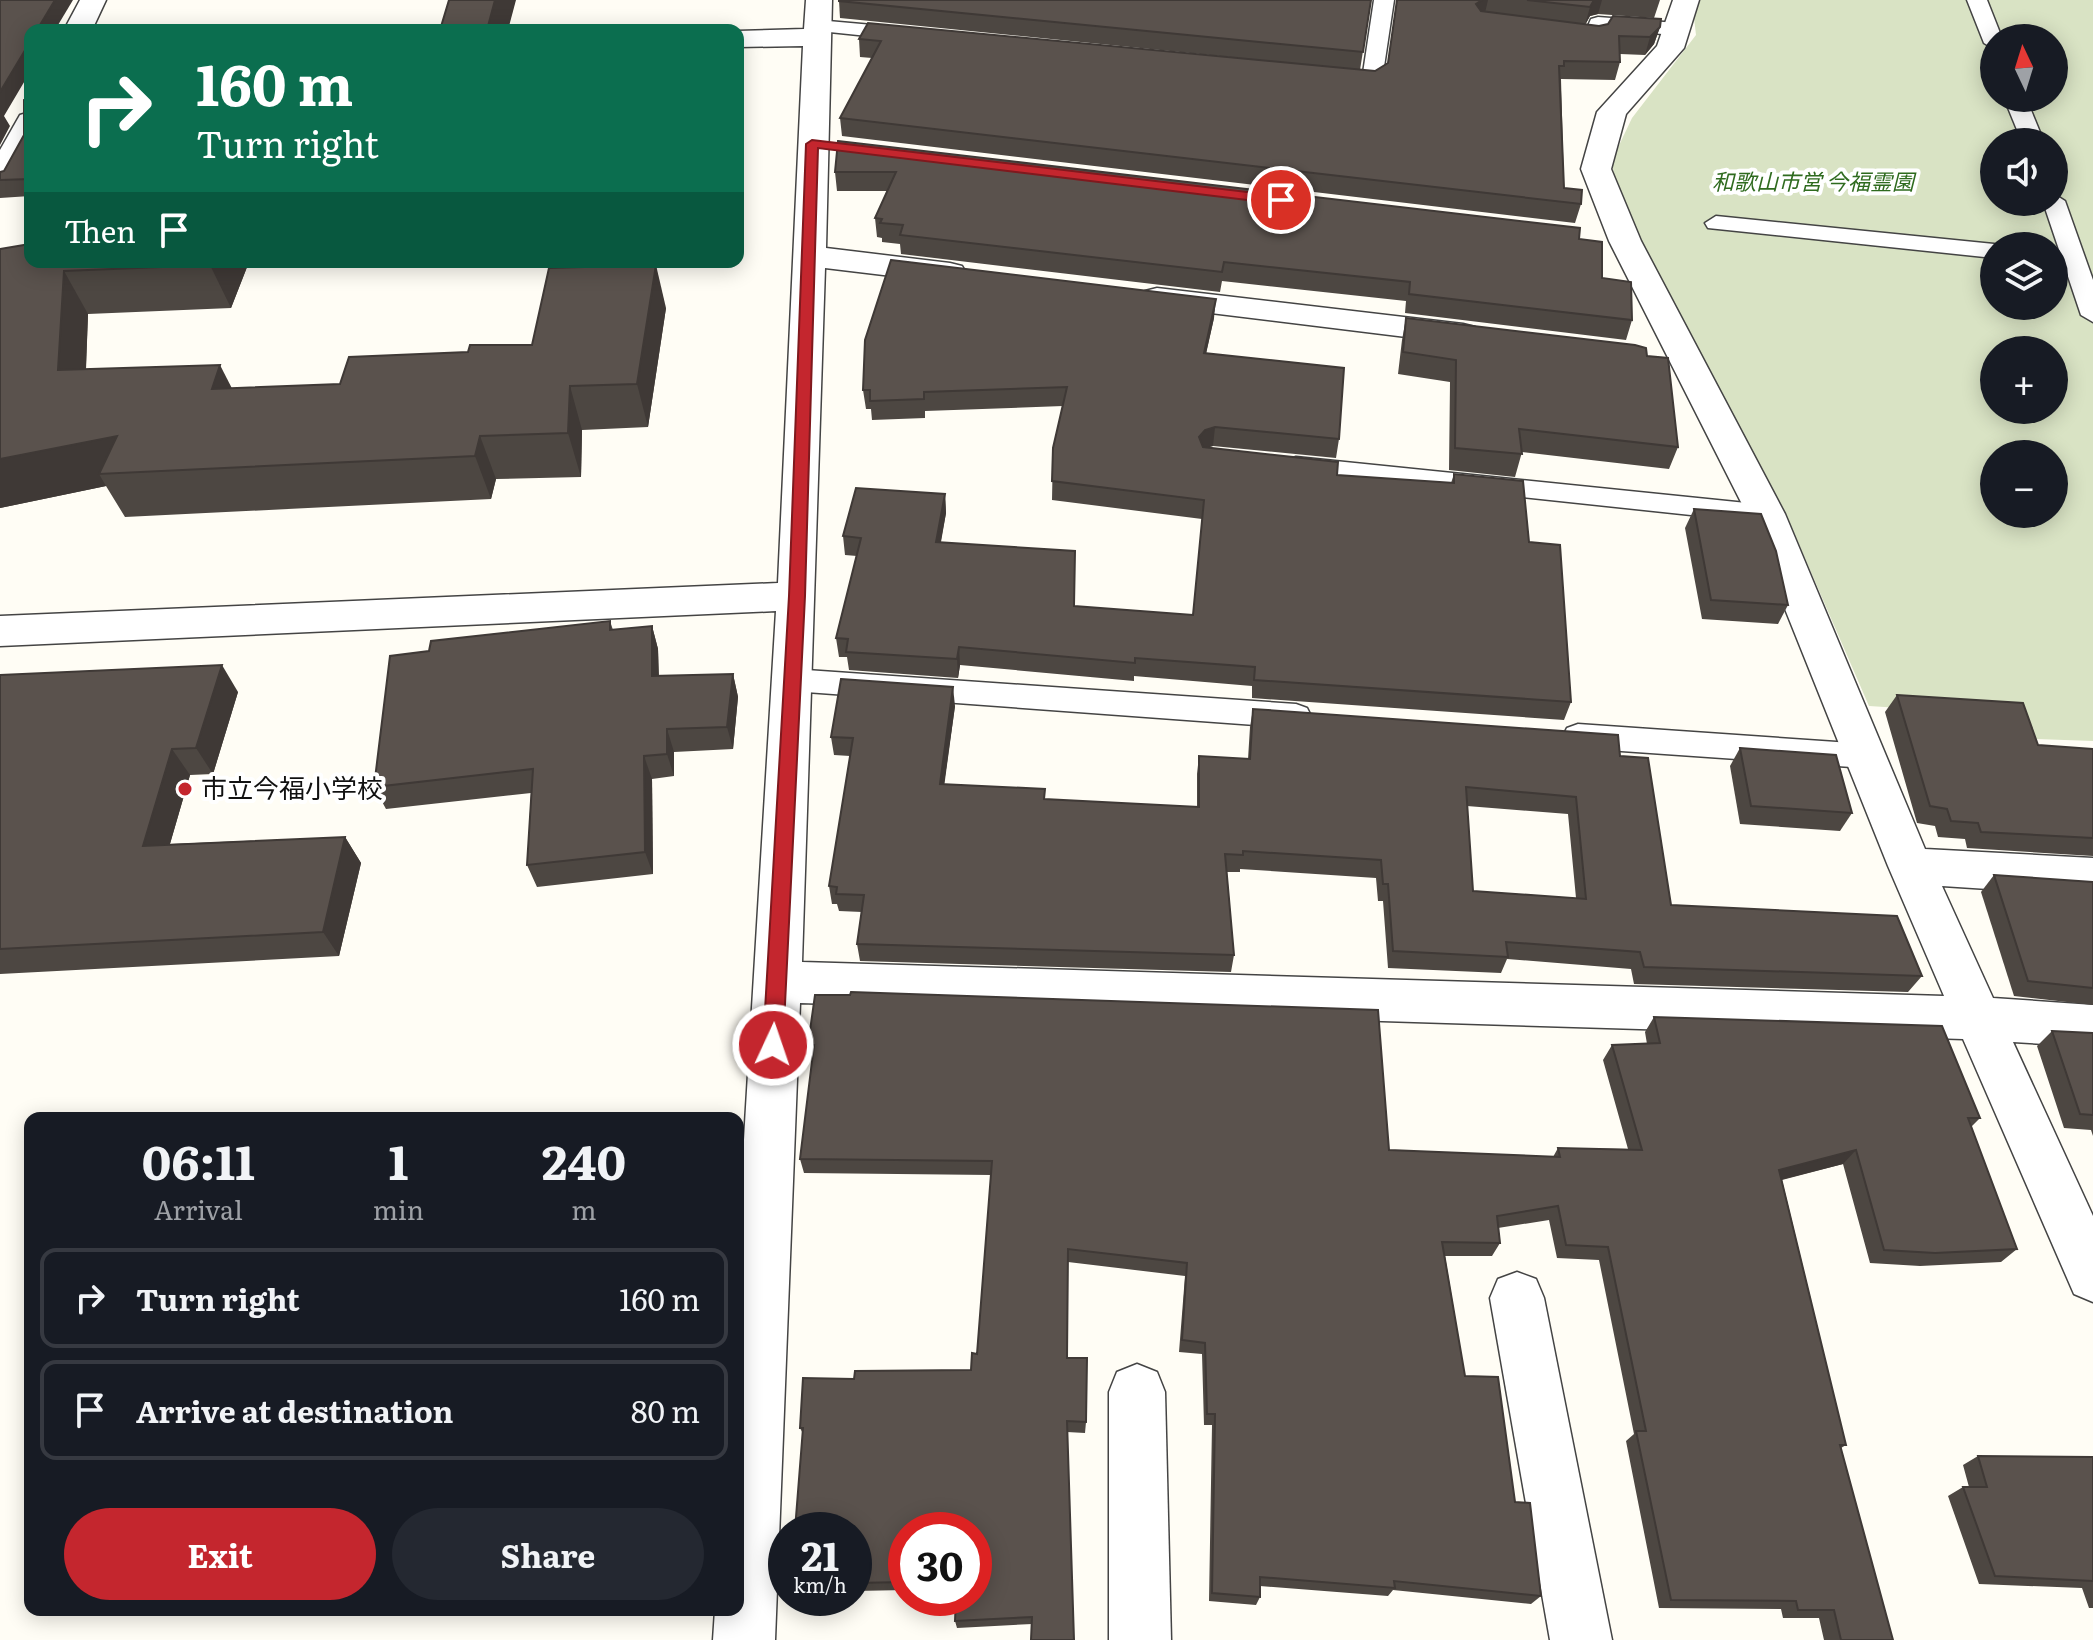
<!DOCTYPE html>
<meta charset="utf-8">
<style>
:root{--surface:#171b24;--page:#242831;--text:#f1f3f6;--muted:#9ea1a6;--line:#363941;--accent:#c4262e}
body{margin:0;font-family:Literata,"Noto Sans JP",serif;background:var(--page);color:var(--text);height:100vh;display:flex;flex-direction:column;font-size:30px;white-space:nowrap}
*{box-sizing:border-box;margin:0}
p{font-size:26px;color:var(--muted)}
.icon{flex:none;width:44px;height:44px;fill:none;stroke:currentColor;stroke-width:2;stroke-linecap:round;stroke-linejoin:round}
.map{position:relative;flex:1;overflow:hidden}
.details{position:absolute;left:24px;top:1112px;width:720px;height:504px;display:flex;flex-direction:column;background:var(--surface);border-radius:16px;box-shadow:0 4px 20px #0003}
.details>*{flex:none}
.hud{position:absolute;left:24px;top:24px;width:720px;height:244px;border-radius:16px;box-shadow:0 4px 20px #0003;background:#0b6e4f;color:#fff;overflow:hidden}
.needle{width:52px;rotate:356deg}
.tools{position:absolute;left:1980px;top:24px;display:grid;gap:16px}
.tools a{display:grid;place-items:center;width:88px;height:88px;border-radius:50%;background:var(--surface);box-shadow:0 4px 20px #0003;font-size:40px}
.speed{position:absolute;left:768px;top:1512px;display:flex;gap:16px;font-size:40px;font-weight:700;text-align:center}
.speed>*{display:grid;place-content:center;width:104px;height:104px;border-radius:50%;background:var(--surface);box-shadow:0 4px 20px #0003;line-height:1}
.speed small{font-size:20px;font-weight:400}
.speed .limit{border:12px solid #d22;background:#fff;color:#111}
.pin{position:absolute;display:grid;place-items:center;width:68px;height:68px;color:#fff;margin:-34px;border:4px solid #fff;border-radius:50%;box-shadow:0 2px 8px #0007}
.me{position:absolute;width:88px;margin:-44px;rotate:3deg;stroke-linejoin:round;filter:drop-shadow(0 0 6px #0008)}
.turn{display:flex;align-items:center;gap:28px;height:168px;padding:0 40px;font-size:36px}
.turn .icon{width:104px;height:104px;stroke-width:2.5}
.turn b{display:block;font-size:56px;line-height:68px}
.then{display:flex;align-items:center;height:76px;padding:0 40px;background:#0003;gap:16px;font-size:30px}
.eta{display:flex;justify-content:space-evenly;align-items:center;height:136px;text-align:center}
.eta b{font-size:48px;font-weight:700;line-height:56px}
.primary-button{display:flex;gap:16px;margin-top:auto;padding:16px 40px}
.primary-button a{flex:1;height:92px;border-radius:48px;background:var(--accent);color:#fff;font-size:32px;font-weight:700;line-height:92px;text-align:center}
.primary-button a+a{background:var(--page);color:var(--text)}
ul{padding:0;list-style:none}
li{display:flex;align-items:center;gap:24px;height:100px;margin:0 16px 12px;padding:0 24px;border:4px solid var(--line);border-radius:16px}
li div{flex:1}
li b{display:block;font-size:30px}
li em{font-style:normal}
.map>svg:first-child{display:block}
</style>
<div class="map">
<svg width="2093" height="1640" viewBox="0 0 2093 1640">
<rect width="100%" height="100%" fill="#fffdf5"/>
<path fill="#d9e3c4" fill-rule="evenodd" d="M1692 0H2093V741L2036 739 2024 716 1869 706 1794 533 1656 272 1615 185 1612 160 1632 118 1696 35ZM1994 38H2054V98H1994ZM1994 142H2054V202H1994ZM1994 246H2054V306H1994ZM1994 350H2054V410H1994ZM1994 454H2054V514H1994Z"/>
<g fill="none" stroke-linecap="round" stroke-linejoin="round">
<g stroke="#444" stroke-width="3">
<g id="service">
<path d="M1374 0H1394L1382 80 1372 86 1331 81 1328 77 1331 73H1363Z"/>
<path d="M1967 0H1987L2002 38H1994V49L1984 43Z"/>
<path d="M1598 17 1677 23 1687 29 1677 35 1606 30 1602 39C1588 43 1562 40 1552 31L1562 25 1587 28 1591 19Z"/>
<path d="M817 20 906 28 916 34 906 40 810 30 807 26Z"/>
<path d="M2004 98H2026L2044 142H2022Z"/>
<path d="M2054 194 2065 201 2093 280V322L2081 315 2043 202H2054Z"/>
<path d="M1716 216 1994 244 2002 246H1994V258L1708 228 1705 223Z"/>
<path d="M1296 457 1766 505 1776 507 1780 514 1776 521 1766 523 1287 472 1283 466 1287 460Z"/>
<path d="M792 669 1296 704 1307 708 1311 716 1307 724 1296 728 792 691 781 688 777 680 781 672Z"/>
<path d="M1578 724 1866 744 1877 748 1882 756 1877 764 1866 768 1578 748 1567 744 1563 736 1567 728Z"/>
</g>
</g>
<g stroke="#444" stroke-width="3">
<g id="minor">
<path d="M80 0H106L92 30H64Z"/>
<path d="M806 0H832L826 248 950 263 962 266 966 273 962 280 950 283 825 268 802 962 1944 996 1888 866 1747 514 1609 241 1581 169 1597 112 1657 46 1673 0H1699L1684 48 1626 114 1611 169 1641 241 1785 514 1925 849 2093 858V896L1942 886 1993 998 2093 1005V1047L2013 1042 2093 1216V1302L2074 1294 1963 1039 800 1003 775 1640H713L715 1610H738V1239L776 611 0 646V616L778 583 803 46 738 47V31L804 29Z"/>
<path d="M30 112V150L11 186 0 188V150L20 115Z"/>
<path d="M1157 288 1463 324 1475 327 1480 334 1475 341 1463 344 1145 305 1140 298 1145 291Z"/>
<path d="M1517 1272 1536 1279 1544 1298 1612 1640H1550L1490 1298 1498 1279Z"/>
<path d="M1137 1364 1157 1372 1165 1392 1171 1640H1109V1392L1117 1372Z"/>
</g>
</g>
<use href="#service" fill="#fff" fill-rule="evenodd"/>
<use href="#minor" fill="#fff" fill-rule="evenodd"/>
</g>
<g fill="#4d4742" fill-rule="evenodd">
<path d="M1371 0 1360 70 840 18 839 1Z"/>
<path d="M1397 0H1660L1654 18 1598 14 1590 16 1585 25 1599 26 1660 27 1654 44 1645 55 1620 54V62L1615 80 1561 79 1564 188 1581 204 1575 223 842 136 840 118 872 58 860 57 859 39 1375 71 1388 63Z"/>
<path d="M30 98V196L0 198V172L4 171 24 135Z"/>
<path d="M838 141 1579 239 1602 278 1632 320 1626 340 1405 313 1406 301 1222 281 1220 292 901 254 900 244 882 242V238L877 237 875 218 888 191H837L835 172Z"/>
<path d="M0 249 249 262 231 308 88 314 86 370 232 388 340 384 468 352 532 345 666 308 648 427 582 430 581 477 496 479 491 499 125 517 106 486 0 508Z"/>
<path d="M1214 318 1206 353 1339 439 1336 458 1213 446 1209 447 1337 475 1451 483 1454 474 1529 542 1571 702 1564 720 1252 698V686L1134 676V681L960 665 958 678 849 670 847 657H839L836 638 857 556 845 555 843 536 945 494 946 513 941 542 1074 606 1193 615 1202 519 1052 500 1053 448 1063 406 925 411V418L872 420 871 409H866L863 390Z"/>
<path d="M1406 318 1647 356 1678 447 1669 469 1522 452 1515 477 1449 470 1450 382 1398 374 1402 340Z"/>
<path d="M1694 509 1788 605 1778 624 1702 619 1685 528Z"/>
<path d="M610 621 613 630 652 626 658 649 659 676 733 674 738 697 733 749 674 752V776L652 779 653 874 537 887 527 865 531 793 386 809 374 787 429 651Z"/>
<path d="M0 675 238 692 213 774 190 775 170 844 345 837 361 863 339 956 0 974Z"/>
<path d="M1897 695 2038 745 2093 749V856L1967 848 1965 839 1938 837 1935 826 1917 823 1885 712Z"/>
<path d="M955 706 944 784 1045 789V799L1197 807V774L1199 756 1248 759 1250 727 1253 709 1620 756 1671 905 1922 976 1908 992 1634 984 1631 969 1507 959 1501 973 1388 968 1383 901H1378L1376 878 1240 869V872H1227L1234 955 1231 972 860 961 857 944 862 912 839 911 837 904H832L829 886 850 756 834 755 831 737ZM1467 806 1568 814 1576 898 1473 891Z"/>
<path d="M1740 748 1852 813 1840 831 1740 824 1730 766Z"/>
<path d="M1994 875 2093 882V1005L2014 996 1981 892Z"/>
<path d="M815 995 1389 1150 1553 1157 1558 1148 1628 1149 1603 1060 1612 1045 1647 1044 1645 1032 1654 1017 1980 1118 1971 1127 2017 1249 2001 1262 1920 1266 1870 1263 1843 1164 1782 1180 1846 1445 1841 1448 1893 1640H1824L1819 1618H1783L1781 1609 1659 1608 1626 1441 1634 1434 1599 1260 1557 1258 1549 1220 1498 1228 1500 1243 1492 1256H1445L1465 1376 1515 1502 1541 1596 1531 1604 1393 1590 1388 1596 1260 1586V1597L1256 1605 1209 1601 1212 1425H1204L1202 1354 1179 1352 1185 1276 1068 1262 1067 1358 1086 1422 1085 1433 1067 1432 1032 1624 957 1628 955 1621 974 1598 906 1530V1590L854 1591V1530L800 1428 854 1379 971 1370 977 1354 991 1175 804 1173 800 1159 812 1060 808 1045Z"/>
<path d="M2052 1031 2093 1033V1136L2091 1130 2064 1128 2037 1046Z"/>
<path d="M1978 1456 2093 1457V1608H2089L2082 1588 1979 1584 1948 1496 1963 1487H1969L1963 1465Z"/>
</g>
<g fill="#3f3936">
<path d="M55 0H73L55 30H37Z"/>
<path d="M495 0H516L508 30H487Z"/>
<path d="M1482 0H1488L1485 13 1472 21 1476 4Z"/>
<path d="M1594 0H1602L1598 14 1590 16 1585 25 1590 7Z"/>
<path d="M1660 27 1654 44 1645 55 1650 37Z"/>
<path d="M30 42V72L4 116 10 126 0 145V92Z"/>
<path d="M211 262H249L231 308 210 265Z"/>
<path d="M656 265 666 308 648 427 637 384Z"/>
<path d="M64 271 88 314 84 414 58 370Z"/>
<path d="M1216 299 1214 318 1202 372 1204 353Z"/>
<path d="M220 365 242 408 212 389Z"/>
<path d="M570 386 582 430 581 477 568 433Z"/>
<path d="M1215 427 1213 446 1203 449 1199 437 1205 430Z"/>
<path d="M117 436 99 474 106 486 0 508V459Z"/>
<path d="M480 436 496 479 491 499 475 456Z"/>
<path d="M945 494 946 513 937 561 936 542Z"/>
<path d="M652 626 658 649 659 699 652 676Z"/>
<path d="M959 647 960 665 958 678 957 659Z"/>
<path d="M222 665 238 692 213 774 196 748Z"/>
<path d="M733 674 738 697 733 749 727 727Z"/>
<path d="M953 687 955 706 942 802 940 784Z"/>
<path d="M667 729 674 752V776L667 754Z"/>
<path d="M172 749 190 775 162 871 143 846Z"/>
<path d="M644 756 652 779 653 874 645 852Z"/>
<path d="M345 837 361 863 339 956 323 932Z"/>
<path d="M1856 1150 1843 1164 1768 1183 1779 1170Z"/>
</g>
<g fill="#5a524d" stroke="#3f3936" stroke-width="2" fill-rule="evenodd">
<path d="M0 0H55L37 30H30V42L0 92Z"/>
<path d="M449 0H495L487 30H440Z"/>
<path d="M839 0H1371L1363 52 839 1Z"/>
<path d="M1397 0H1482L1476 4 1481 11 1599 26 1608 24 1613 16 1661 19 1660 27 1650 37 1619 36 1620 62 1564 61V66H1559L1564 188 1582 190 1581 204 840 118 881 41 859 39 868 23 1375 71 1388 63Z"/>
<path d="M1527 0H1594L1590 7Z"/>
<path d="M30 98V179L0 180V172L4 171 24 135V100Z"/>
<path d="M838 141 1580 228 1579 239 1602 242V278L1631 282 1632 320 1409 294 1410 282 1224 262 1222 272 900 235 903 225 880 223 882 219 875 218 896 172H835Z"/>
<path d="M30 244V262H211L210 265 64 271 58 370 220 365 212 389 340 384 349 357 468 352 470 345H532L549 268 656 265 637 384 570 386 568 433 480 436 475 456 99 474 117 436 0 459V249Z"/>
<path d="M891 260 1216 299 1204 353 1344 368 1339 439 1215 427 1205 430 1199 437 1203 447 1338 462 1337 475 1454 483V474L1523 481 1529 542 1560 545 1571 702 1254 680 1255 667 1135 658V663L959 647 957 659 846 652 848 639 836 638 861 538 843 536 856 488 945 494 936 542 1075 551 1074 606 1193 615 1204 500 1052 481 1053 448 1067 387 924 392V399L870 401V390H863L865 340Z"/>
<path d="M1406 318 1635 345 1646 348 1647 356 1668 358 1678 447 1519 429 1522 454 1455 448 1456 360 1403 352Z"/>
<path d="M1694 509 1761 514 1776 551 1788 605 1711 600Z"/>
<path d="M610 621V630L652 626V676L733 674 727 727 667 729V754L644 756 645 852 527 865 533 769 374 787 390 656 429 651 431 641Z"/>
<path d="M222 665 196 748 172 749 143 846 345 837 323 932 0 949V675Z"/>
<path d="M841 679 953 687 940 784 1045 789 1044 799 1199 807V756L1250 759 1253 709 1618 735 1620 756 1648 758 1671 905 1897 916 1922 976 1644 967 1640 952 1506 942 1508 957 1393 951 1388 884H1383L1381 860 1243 851V855L1225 854 1234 955 857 944 864 895 836 894 837 887 829 886 853 738 831 737ZM1466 787 1576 797 1586 899 1473 891Z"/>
<path d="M1897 695 2023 703 2038 745 2093 749V838L1981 832 1978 823 1951 821 1947 809 1930 806Z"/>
<path d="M1740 748 1836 755 1852 813 1751 806Z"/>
<path d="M1994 875 2093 882V988L2028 981Z"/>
<path d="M851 992 1378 1010 1389 1150 1560 1157 1558 1148 1642 1150 1612 1045 1660 1043 1654 1017 1942 1026 1980 1118H1968L2017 1249 1935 1253 1884 1250 1856 1150 1779 1170 1846 1445H1840L1893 1640H1841L1834 1610H1798L1796 1601 1671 1600 1636 1431H1646L1608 1247 1566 1245 1558 1206 1497 1216 1500 1243 1442 1242 1465 1376 1498 1377 1515 1502 1530 1503 1541 1596 1394 1581 1395 1588 1260 1577V1597L1212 1593 1215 1414H1207L1205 1343 1182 1340 1187 1263 1068 1249 1067 1358H1087L1086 1422 1067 1421 1074 1640H1031L1032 1617 955 1621 956 1598H974V1530H906V1582L854 1583V1530H795L803 1428H800L803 1378 854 1379 855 1371 971 1370 972 1353 977 1354 992 1161 800 1159 814 1045H808L815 995H850Z"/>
<path d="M2052 1031 2093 1033V1115L2080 1114Z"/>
<path d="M1978 1456 2093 1457V1581L1995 1576 1963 1487H1987Z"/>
</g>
<path fill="#c4262e" stroke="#7f191e" stroke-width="2" d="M812 140 1281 196 1288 200 1281 204 818 148 805 596 783 1045 773 1054 763 1045 789 596 806 144Z"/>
<circle fill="#c4262e" stroke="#fff" stroke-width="3" cx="185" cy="789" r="8"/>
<g text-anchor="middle" stroke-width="8" stroke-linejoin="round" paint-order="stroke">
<g font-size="22" font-style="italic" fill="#2f6b1f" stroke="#fff">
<text x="1813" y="190">和歌山市営 今福霊園</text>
</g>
<g font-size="26" fill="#111" stroke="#fff" text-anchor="start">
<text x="201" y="798">市立今福小学校</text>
</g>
</g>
</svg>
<div class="tools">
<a><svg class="needle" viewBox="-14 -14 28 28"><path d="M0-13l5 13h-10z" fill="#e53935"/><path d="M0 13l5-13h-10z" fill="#9ea1a6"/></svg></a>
<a><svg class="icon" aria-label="sound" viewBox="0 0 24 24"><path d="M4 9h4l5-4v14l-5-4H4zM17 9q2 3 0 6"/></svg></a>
<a><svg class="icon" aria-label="layers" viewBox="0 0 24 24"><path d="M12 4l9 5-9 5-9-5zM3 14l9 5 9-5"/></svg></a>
<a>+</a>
<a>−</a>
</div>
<div class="speed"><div>21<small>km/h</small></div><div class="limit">30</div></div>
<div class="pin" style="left:1281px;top:200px;background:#d93025"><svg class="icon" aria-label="arrive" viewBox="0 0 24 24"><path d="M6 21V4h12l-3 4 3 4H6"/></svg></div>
<svg class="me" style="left:773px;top:1045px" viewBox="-20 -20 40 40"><circle r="17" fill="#c4262e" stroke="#fff" stroke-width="3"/><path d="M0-11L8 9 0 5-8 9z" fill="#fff"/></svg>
<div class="hud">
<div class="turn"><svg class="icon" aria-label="right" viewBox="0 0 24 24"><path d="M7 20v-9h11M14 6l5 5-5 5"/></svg><div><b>160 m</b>Turn right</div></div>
<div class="then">Then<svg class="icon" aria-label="arrive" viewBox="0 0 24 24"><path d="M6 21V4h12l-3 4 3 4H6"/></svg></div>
</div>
<section class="details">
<div class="eta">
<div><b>06:11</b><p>Arrival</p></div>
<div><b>1</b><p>min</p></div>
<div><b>240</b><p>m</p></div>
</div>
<ul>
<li><svg class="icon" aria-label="right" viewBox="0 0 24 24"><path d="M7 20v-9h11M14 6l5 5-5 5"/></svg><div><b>Turn right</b></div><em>160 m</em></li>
<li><svg class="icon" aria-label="arrive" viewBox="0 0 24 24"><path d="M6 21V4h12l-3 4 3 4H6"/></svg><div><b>Arrive at destination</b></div><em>80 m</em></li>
</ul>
<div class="primary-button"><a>Exit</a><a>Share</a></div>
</section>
</div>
